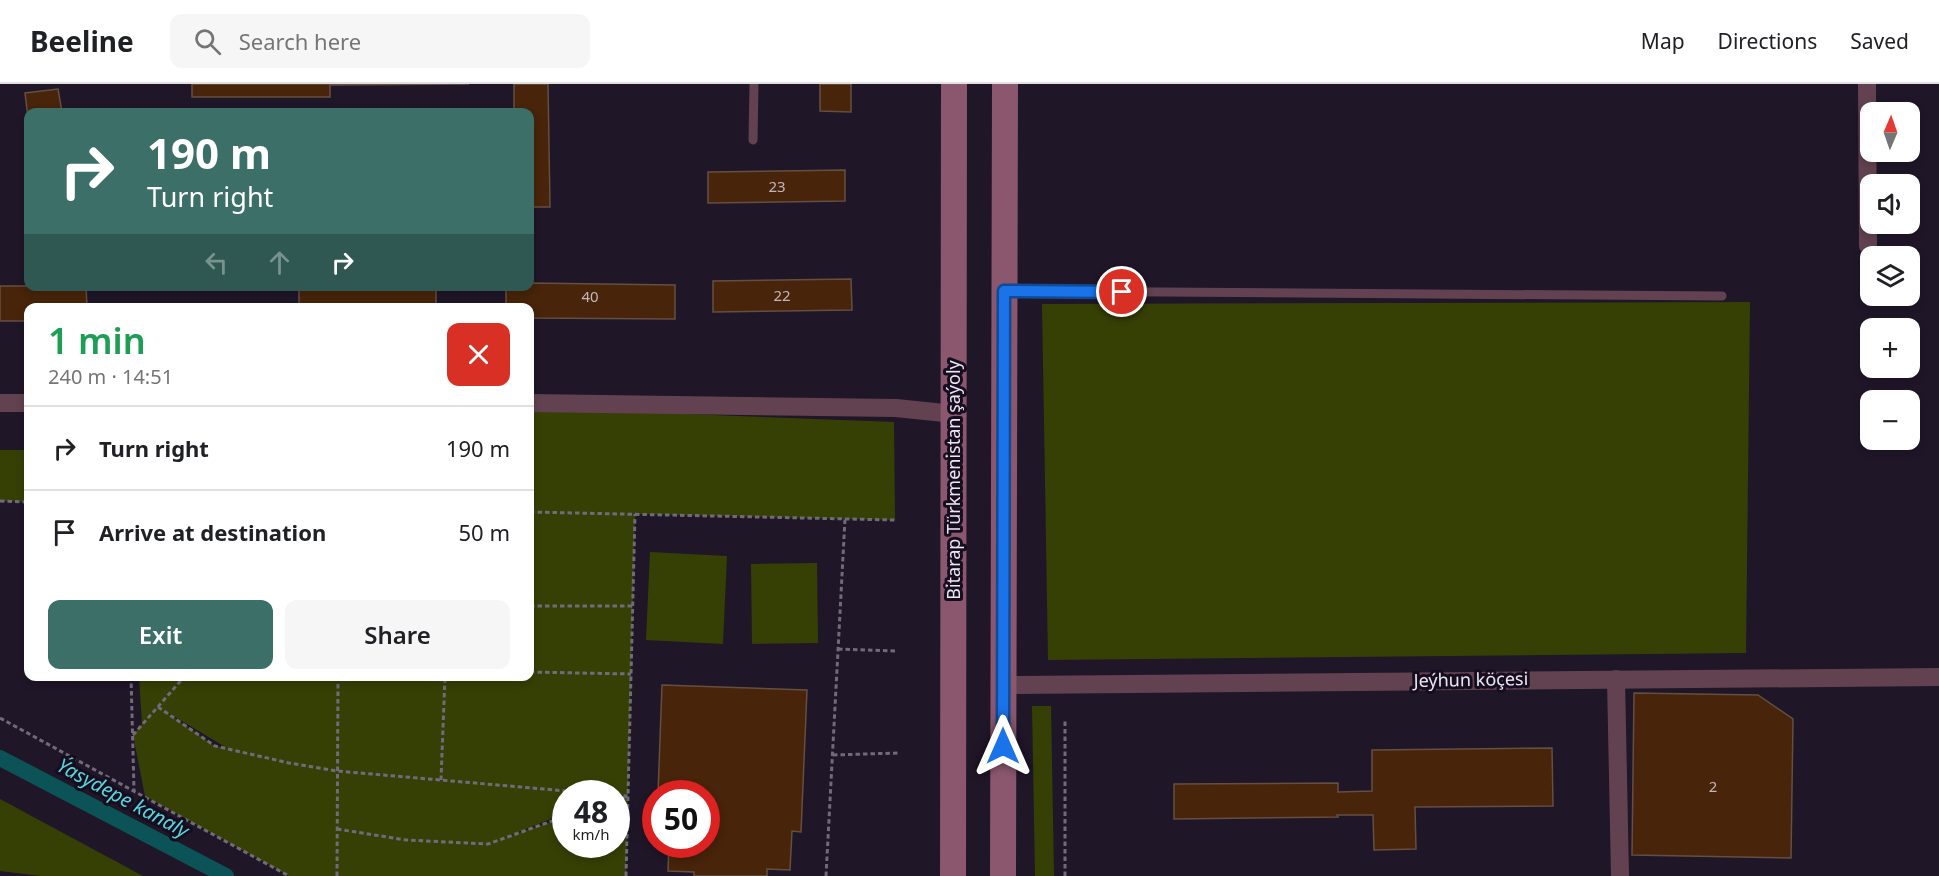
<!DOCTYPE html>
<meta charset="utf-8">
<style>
:root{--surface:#fff;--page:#f6f6f6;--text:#202124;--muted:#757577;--line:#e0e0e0;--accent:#3b6f67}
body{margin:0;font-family:"Noto Sans",sans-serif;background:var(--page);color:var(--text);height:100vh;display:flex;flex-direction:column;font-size:22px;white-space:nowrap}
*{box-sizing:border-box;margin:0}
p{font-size:20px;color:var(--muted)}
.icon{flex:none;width:33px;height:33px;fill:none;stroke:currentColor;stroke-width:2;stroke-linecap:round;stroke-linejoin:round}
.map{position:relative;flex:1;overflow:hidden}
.panel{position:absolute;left:24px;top:219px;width:510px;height:378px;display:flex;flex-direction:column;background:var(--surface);border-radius:12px;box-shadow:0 3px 9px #0003}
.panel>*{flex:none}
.hud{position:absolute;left:24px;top:24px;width:510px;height:183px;border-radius:12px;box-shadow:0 3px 9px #0003;background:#3b6f67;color:#fff;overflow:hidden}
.needle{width:39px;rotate:2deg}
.fabs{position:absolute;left:1860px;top:18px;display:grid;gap:12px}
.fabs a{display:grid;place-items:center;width:60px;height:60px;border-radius:12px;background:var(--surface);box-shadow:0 3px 9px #0003;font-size:30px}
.speed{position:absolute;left:552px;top:696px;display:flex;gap:12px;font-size:30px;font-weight:700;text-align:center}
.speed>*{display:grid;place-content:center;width:78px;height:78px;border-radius:50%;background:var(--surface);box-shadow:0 3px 9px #0003;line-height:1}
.speed small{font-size:15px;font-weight:400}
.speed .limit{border:9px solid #d22;background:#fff;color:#111}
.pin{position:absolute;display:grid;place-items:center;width:51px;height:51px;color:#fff;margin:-26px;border:3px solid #fff;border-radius:50%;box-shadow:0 2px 6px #0007}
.me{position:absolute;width:66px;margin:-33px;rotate:0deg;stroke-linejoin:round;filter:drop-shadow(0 0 4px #0008)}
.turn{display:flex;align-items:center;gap:21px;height:126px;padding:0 24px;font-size:27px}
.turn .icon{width:78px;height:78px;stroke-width:2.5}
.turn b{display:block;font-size:42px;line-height:51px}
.lanes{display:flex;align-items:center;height:57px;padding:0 24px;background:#0003;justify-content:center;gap:30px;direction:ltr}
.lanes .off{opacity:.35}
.round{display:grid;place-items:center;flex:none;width:63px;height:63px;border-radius:12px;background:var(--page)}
.overview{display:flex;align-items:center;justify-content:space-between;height:102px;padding:0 24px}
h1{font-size:36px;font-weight:600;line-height:45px;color:#1e9e55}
.primary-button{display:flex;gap:12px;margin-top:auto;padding:12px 24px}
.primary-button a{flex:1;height:69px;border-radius:12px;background:var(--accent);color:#fff;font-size:24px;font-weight:600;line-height:69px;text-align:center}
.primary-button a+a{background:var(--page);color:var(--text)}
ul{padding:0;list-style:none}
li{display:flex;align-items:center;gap:18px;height:84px;padding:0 24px;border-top:2px solid var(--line)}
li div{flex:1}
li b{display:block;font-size:22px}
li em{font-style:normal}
header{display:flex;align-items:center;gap:36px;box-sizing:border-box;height:84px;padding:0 30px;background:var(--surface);border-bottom:2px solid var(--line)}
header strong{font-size:28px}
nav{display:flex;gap:33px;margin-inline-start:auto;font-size:21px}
.search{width:420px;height:54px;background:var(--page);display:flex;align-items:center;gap:15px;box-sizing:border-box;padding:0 21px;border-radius:12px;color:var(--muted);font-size:22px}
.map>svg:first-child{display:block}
</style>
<header>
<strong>Beeline</strong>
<div class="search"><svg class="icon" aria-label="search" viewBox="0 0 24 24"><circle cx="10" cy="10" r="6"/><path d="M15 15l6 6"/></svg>Search here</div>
<nav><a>Map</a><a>Directions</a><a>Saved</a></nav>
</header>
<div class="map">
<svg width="1939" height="792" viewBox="0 0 1939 792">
<rect width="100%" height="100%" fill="#1f1628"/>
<g fill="#364005" fill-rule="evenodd">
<path d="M1750 218 1746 569 1048 576 1042 220Z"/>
<path d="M530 324 894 338 895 436 635 430 626 792H289L145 712 133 651 142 640 139 593 530 592ZM169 630H170L227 664 215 662ZM566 710H616L626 712 617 716 616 760H566L565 733 503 754 566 729Z"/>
<path d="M0 366H28V418L0 417Z"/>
<path d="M650 468 727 472 723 560 646 556Z"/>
<path d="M817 479 818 559 752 560 751 480Z"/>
<path d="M1032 622H1051L1054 792H1035Z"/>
<path d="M0 715 143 792H41L0 787Z"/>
</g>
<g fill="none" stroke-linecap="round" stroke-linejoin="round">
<path stroke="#0c5358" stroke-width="16" d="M0 674 226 792"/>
</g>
<g fill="#47240a" stroke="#654f41" stroke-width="1.5">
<rect x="192" y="0" width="138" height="13"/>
<path d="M331 0H469L331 1Z"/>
<path d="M514 0H548L550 123H530V28H514Z"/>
<path d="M820 0H851V28L820 27Z"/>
<path d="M58 5 62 28H28V34L25 9Z"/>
<path d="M845 86V117L708 119V88Z"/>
<path d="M851 195 852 226 713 228V197Z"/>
<path d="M530 199 675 201V235L530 234V224H506V202H530Z"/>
<path d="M0 202H86L87 224H28V237H0Z"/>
<rect x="299" y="202" width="137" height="22"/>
<path d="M662 601 807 606 801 748 792 747 790 786 767 785V792H694V788L668 787 669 760H706V710H658Z"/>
<path d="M1634 609 1758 611 1793 635 1791 774 1632 771Z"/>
<path d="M1552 664 1553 722 1415 723 1416 765 1374 766 1373 731H1337L1338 733 1174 735V700L1338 699V708L1372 707V666Z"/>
</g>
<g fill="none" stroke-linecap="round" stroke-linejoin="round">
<g stroke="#716a7a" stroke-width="3" stroke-dasharray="4.5 3" stroke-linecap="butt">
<path d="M0 417 28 418"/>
<path d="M530 428 895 436"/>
<path d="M530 522H633"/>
<path d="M838 565 896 567"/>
<path d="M530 588 631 590"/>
<path d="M131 592 134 706"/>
<path d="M158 623 215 662 289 679 337 687 601 710"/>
<path d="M0 634 289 792"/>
<path d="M133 651 185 592"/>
<path d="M833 671 898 669"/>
<path d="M441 696 445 592"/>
<path d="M616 711 627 712"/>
<path d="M616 716 628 712"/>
<path d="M337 745 406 756 488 760 566 732"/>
<path d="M337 792 338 592"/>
<path d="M626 792 635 430"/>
<path d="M826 792 845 435"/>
<path d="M1065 792V636"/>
</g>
<g stroke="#624250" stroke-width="9">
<path d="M753 56 754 0"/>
<path d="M1006 207 1722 212"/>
</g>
<g stroke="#624250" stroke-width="18">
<path d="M1867 0 1868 162"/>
<path d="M0 319H28"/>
<path d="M530 319 896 324 954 330"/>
<path d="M1616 595 1620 792"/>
<path d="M1003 601 1939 593"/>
</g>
<g stroke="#8a576e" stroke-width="26">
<path d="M953 792 954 0"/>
<path d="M1003 792 1005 0"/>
</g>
</g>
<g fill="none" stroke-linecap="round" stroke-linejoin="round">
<g stroke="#114b97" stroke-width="15">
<path id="route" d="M1003 662 1004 207 1122 208"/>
</g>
<use href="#route" stroke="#1a73e8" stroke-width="10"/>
</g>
<g text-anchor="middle" stroke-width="6" stroke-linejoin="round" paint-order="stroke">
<g font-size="15" fill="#c3b6ba">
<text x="777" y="108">23</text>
<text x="782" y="217">22</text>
<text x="590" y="218">40</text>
<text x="1713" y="708">2</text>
</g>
<g font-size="18" fill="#ece7f4" stroke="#160d1f">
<text transform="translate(954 396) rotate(-90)" y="6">Bitarap Türkmenistan şaýoly</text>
<text transform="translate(1471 596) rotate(-1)" y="6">Jeýhun köçesi</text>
</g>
<g font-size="20" font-style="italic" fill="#58d5dd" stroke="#160d1f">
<text transform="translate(123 714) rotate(28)" y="7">Ýasydepe kanaly</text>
</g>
</g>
</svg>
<div class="fabs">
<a><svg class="needle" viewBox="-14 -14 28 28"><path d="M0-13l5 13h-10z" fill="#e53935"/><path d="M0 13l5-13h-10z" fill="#757577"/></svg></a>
<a><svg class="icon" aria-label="sound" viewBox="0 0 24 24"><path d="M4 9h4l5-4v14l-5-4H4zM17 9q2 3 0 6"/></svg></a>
<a><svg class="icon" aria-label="layers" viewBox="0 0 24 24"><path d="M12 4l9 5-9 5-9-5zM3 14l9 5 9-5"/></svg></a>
<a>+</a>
<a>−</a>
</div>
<div class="speed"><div>48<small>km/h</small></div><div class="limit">50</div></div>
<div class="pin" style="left:1122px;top:208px;background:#d93025"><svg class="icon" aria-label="arrive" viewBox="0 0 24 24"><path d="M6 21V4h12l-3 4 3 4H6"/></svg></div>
<svg class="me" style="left:1003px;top:662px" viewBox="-20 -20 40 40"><path d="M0-17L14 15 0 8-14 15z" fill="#1a73e8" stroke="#fff" stroke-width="4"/></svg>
<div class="hud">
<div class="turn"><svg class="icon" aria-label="right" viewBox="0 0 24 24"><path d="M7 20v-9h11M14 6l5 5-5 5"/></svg><div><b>190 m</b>Turn right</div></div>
<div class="lanes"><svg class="icon off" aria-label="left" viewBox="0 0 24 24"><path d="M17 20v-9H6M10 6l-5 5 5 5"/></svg><svg class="icon off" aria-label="ahead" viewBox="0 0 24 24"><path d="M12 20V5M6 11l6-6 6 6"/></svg><svg class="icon" aria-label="right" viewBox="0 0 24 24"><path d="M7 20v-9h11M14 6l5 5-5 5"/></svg></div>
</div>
<section class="panel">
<div class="overview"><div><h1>1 min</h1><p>240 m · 14:51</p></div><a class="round" style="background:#d93025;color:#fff"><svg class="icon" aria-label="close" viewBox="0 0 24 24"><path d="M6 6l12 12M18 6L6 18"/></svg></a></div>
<ul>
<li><svg class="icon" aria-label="right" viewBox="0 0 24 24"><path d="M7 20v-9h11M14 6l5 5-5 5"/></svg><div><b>Turn right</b></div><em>190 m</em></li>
<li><svg class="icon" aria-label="arrive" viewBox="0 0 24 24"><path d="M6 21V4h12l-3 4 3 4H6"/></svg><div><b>Arrive at destination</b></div><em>50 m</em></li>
</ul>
<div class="primary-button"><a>Exit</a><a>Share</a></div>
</section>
</div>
